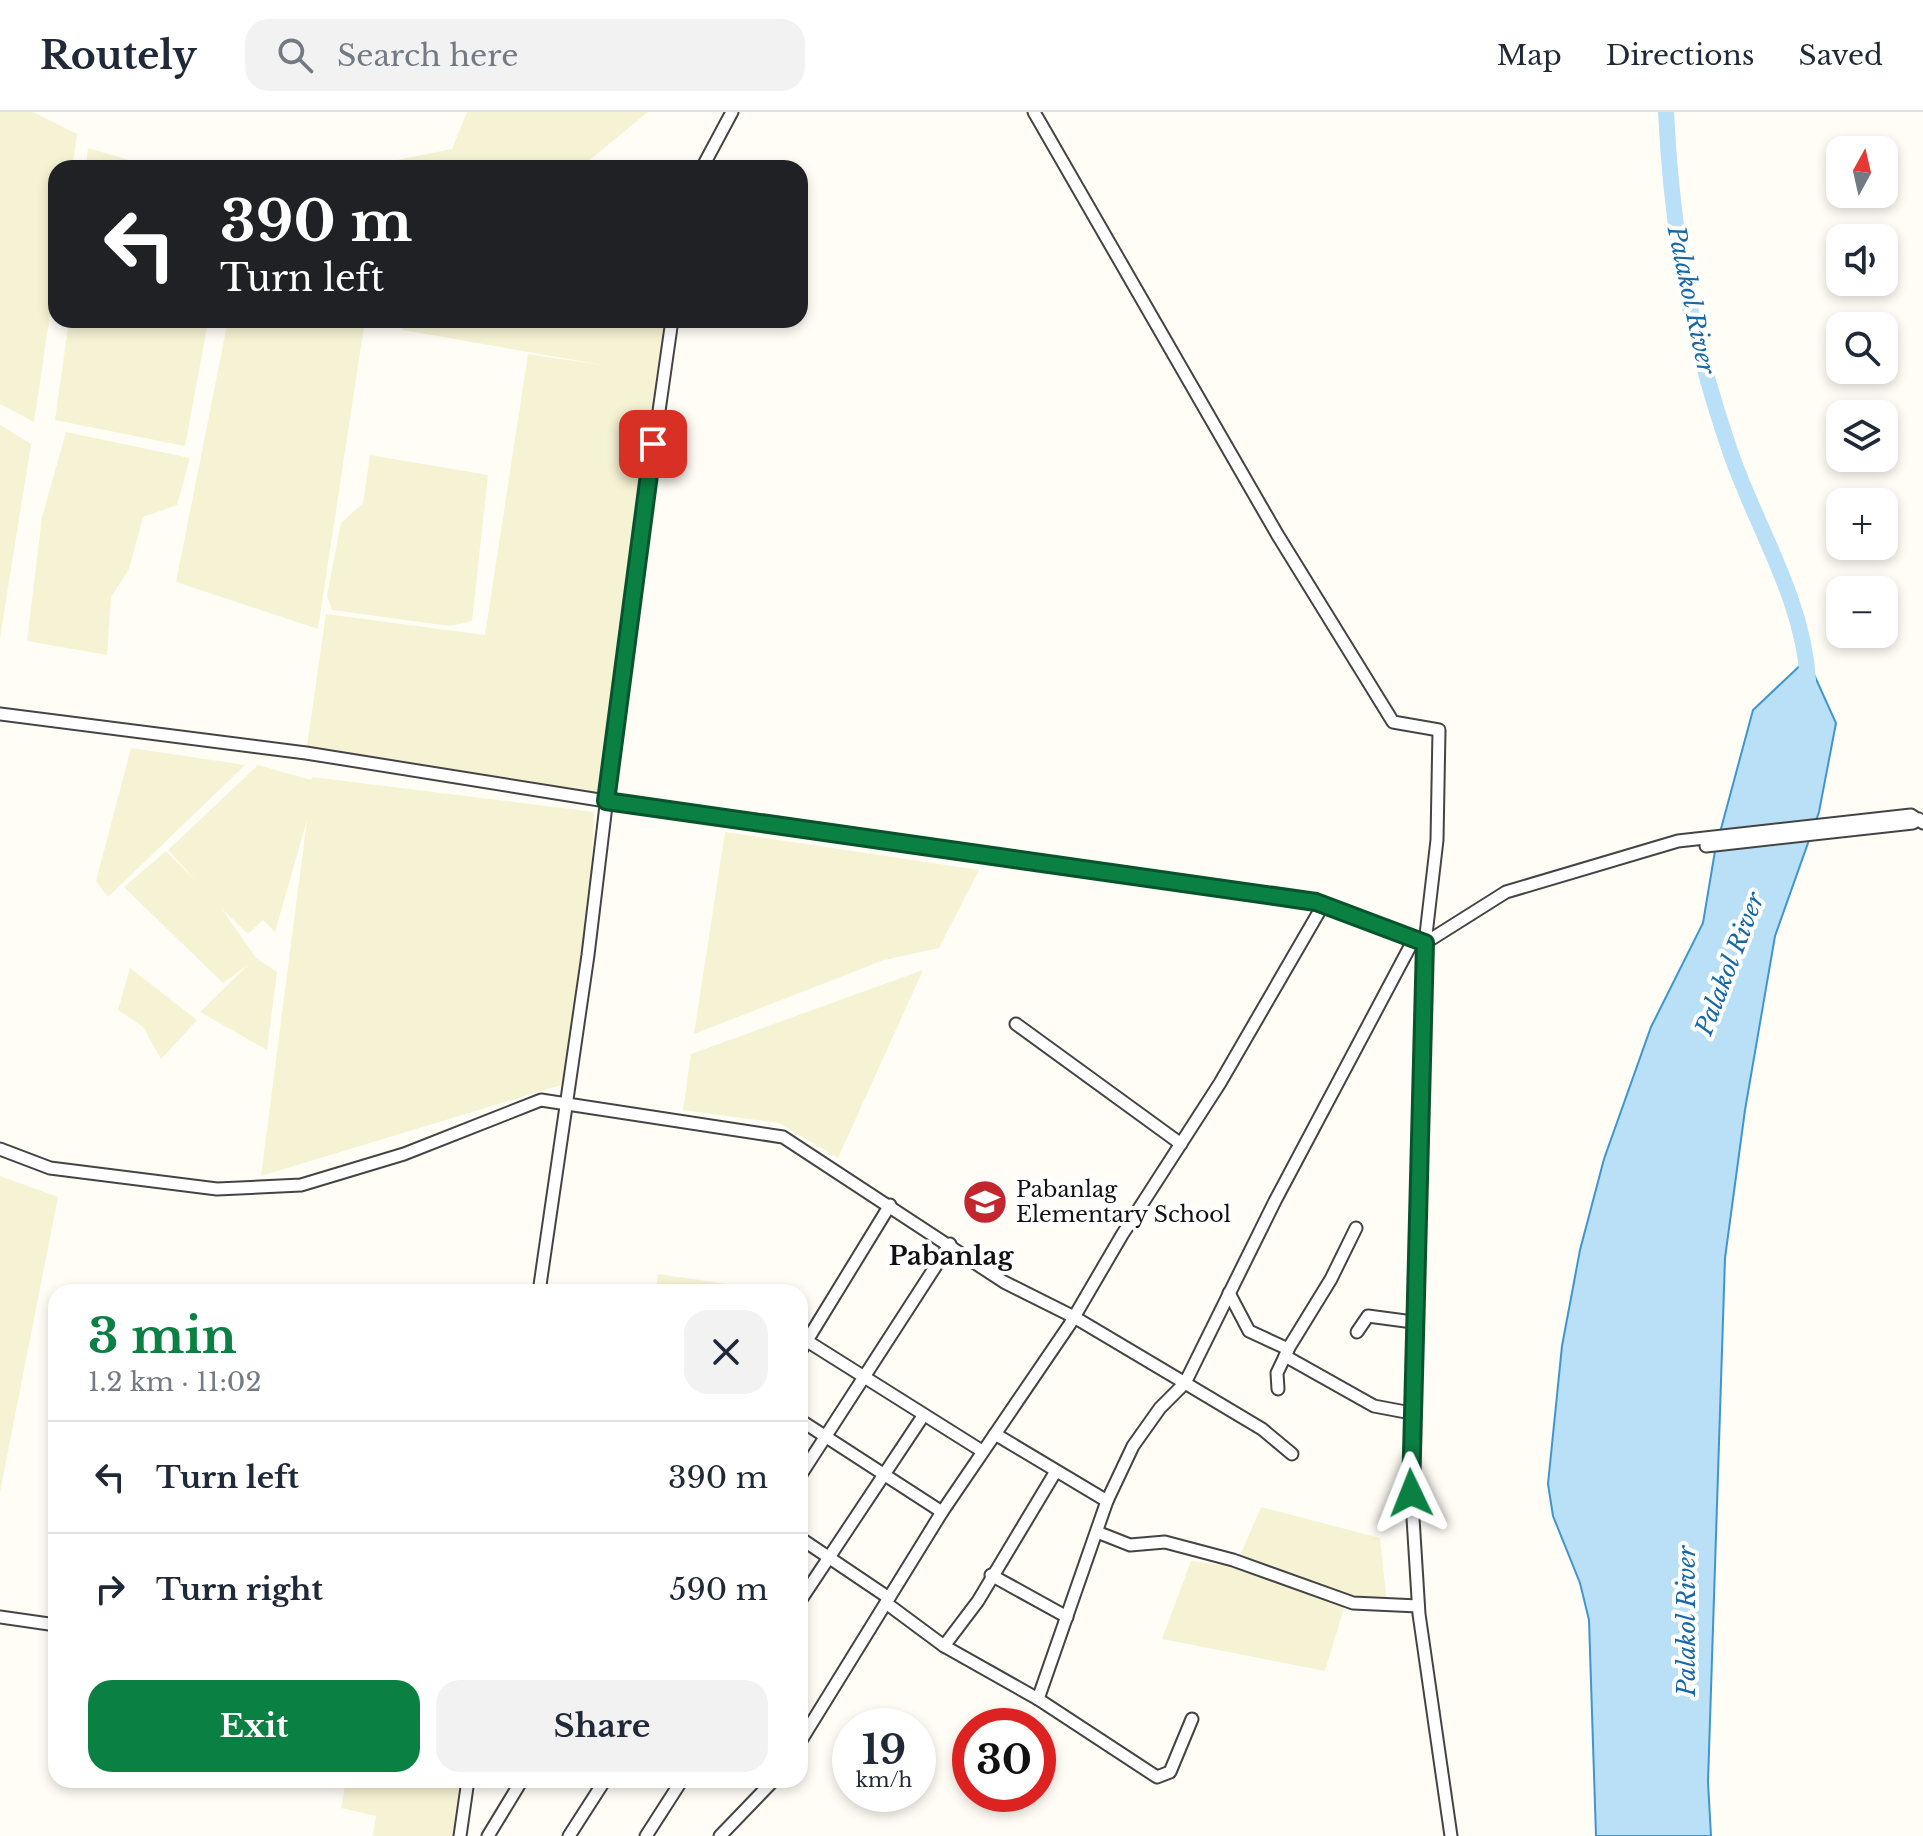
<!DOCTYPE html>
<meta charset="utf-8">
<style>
:root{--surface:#fff;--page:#f2f2f3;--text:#1f2937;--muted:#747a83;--line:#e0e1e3;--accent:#0b8043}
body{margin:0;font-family:"Libre Baskerville",serif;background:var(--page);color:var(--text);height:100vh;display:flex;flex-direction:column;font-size:30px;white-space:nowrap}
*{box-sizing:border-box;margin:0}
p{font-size:26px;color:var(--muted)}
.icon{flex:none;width:44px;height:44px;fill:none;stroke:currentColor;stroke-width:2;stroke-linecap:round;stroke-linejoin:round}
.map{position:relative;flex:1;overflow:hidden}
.sheet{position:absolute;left:48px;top:1172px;width:760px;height:504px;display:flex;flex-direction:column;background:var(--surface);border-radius:24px;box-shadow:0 4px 12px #0003}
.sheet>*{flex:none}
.banner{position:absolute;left:48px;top:48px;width:760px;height:168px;border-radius:24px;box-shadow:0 4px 12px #0003;background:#202124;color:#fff;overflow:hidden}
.needle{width:52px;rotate:8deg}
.fabs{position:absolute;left:1826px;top:24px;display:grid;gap:16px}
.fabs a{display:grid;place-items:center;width:72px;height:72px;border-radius:16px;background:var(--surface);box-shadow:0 4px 12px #0003;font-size:40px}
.speed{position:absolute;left:832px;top:1596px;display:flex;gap:16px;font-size:40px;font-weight:700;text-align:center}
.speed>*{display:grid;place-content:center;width:104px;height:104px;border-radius:50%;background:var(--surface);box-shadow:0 4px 12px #0003;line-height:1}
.speed small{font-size:20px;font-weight:400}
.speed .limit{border:12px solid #d22;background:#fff;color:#111}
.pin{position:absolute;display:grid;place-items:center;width:68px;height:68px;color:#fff;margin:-34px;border-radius:16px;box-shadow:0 4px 12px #0006}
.me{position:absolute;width:88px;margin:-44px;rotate:358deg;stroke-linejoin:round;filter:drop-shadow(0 0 6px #0008)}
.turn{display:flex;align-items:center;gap:28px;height:168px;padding:0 40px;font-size:36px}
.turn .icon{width:104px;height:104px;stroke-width:2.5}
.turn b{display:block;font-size:56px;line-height:68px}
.round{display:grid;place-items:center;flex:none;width:84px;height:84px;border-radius:24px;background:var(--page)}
.headline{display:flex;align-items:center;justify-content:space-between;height:136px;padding:0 40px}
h1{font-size:48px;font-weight:800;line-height:60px;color:var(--accent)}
.button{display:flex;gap:16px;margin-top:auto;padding:16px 40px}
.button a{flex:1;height:92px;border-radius:24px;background:var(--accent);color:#fff;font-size:32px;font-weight:800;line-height:92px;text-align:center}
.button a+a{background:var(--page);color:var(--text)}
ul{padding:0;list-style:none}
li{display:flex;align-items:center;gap:24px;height:112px;padding:0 40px;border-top:2px solid var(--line)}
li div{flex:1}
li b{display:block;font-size:30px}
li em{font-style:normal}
header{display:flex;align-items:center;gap:48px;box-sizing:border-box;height:112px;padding:0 40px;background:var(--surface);border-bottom:2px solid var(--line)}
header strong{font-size:38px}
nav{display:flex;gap:44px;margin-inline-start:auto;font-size:28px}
.search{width:560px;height:72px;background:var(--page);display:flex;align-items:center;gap:20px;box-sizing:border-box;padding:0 28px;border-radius:24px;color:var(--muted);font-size:30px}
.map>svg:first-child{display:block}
</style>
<header>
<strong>Routely</strong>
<div class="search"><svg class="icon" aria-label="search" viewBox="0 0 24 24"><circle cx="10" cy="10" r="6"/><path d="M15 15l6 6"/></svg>Search here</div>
<nav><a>Map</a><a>Directions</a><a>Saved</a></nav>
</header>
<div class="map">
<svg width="1923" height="1724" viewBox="0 0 1923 1724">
<rect width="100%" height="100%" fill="#fffdf5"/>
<g fill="#f6f3d4">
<path d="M0 0H33L77 22 72 56H56V162L34 310 0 292Z"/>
<path d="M467 0H648L580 56H357L452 37Z"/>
<path d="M88 36 156 56H86Z"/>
<path d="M69 208 208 210 185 334 55 308Z"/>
<path d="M228 208H365L318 517 176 470Z"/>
<path d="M401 208H668L605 685 306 641 326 502 485 523 528 242 608 254 403 218Z"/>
<path d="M0 313 31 332 0 526Z"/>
<path d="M66 320 190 346 177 393 143 405 129 457 111 485 107 543 27 529 42 405Z"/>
<path d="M370 343 488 363 472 509 450 514 332 498 327 483 341 411 363 391Z"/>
<path d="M131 636 245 653 108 785 96 769Z"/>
<path d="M258 653 311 668 312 665 594 700 588 843 561 973 261 1064 307 708 275 820 263 808 248 822 222 797 256 846 277 860 267 938 200 900 248 853 223 871 124 775 166 739 196 769 168 738Z"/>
<path d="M725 720 979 758 939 836 884 848 694 922Z"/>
<path d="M130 856 197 908 161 947 143 915 118 898Z"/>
<path d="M923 858 838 1046 779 1011 683 998 691 942Z"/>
<path d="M0 1064 58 1085 0 1380Z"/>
<path d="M658 1162 769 1178 656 1180Z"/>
<path d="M1261 1395 1380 1426 1387 1491 1347 1486 1325 1559 1162 1527 1191 1449 1235 1455Z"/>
<path d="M346 1668H465L453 1724H373L376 1704 341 1696Z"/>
</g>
<path fill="#b9e0f7" stroke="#3f96cf" stroke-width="2" d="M1807 547 1836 611 1819 700 1775 824 1745 998 1725 1146 1708 1670 1711 1724H1596L1589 1508 1580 1471 1553 1404 1548 1372 1562 1234 1580 1138 1604 1047 1651 915 1703 811 1715 739 1753 598Z"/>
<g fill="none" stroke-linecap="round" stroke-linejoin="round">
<path stroke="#b9e0f7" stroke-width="16" d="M1666 0C1672 123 1690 222 1730 339 1756 415 1803 486 1808 568"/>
<g stroke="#444" stroke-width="15">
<g id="minor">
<path d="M1034 0 1277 422 1393 610 1439 618 1437 728 1425 831 1410 1358 1419 1502 1451 1724"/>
<path d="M702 56 732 0"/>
<path d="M0 602 306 641 606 689 1316 790 1425 831"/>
<path d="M1706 734 1913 711 1919 707"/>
<path d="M1425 831 1506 780 1678 729 1911 703 1923 711"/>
<path d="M1016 912 1181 1032"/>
<path d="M0 1037 50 1056 217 1077 301 1073 404 1042 541 988 783 1025 1004 1170 1074 1205 1185 1271 1262 1317 1292 1342"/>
<path d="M539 1180 588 843 624 544 672 208"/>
<path d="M1229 1181 1249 1219 1288 1237 1331 1167 1356 1116"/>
<path d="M1357 1220 1368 1204 1413 1210"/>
<path d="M807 1229 982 1339"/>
<path d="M800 1240 890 1093"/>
<path d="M1285 1244 1374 1294 1411 1301"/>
<path d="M1278 1277 1277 1261 1288 1238"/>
<path d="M800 1308 942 1400"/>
<path d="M995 1322 1107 1389"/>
<path d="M800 1364 950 1132"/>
<path d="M1097 1420 1130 1433 1165 1430 1233 1448 1353 1491 1418 1494"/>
<path d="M800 1426 889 1486"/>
<path d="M991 1463 1067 1505"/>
<path d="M800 1489 923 1304"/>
<path d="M886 1491 944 1534 1038 1587 1157 1665 1170 1660 1192 1607"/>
<path d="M0 1505 56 1513"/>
<path d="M944 1534 978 1489 1056 1359"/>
<path d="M1038 1587 1107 1389 1133 1334 1160 1296 1185 1271 1275 1089 1414 827"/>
<path d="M800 1630 942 1400 1070 1212 1122 1123 1220 971 1323 793"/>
<path d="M460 1724 468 1668"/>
<path d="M488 1724 522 1668"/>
<path d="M569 1724 605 1668"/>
<path d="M646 1724 682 1668"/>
<path d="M720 1724 774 1668"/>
</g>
</g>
<use href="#minor" stroke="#fff" stroke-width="11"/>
</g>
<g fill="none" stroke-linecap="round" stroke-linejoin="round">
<g stroke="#07532c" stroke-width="20">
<path id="route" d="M653 332 606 689 1316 790 1425 831 1411 1381"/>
</g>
<use href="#route" stroke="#0b8043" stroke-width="14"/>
</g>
<defs>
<g id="school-disc" transform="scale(2.3)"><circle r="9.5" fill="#c4262e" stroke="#fff"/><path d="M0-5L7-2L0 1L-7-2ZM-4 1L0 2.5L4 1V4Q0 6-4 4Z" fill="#fff"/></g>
</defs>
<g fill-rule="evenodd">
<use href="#school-disc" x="985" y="1090"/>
</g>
<g text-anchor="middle" stroke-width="8" stroke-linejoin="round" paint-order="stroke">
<g font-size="22" fill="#111" stroke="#fff" text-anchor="start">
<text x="1016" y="1085">Pabanlag<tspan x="1016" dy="25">Elementary School</tspan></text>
</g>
<g font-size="24" font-style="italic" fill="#1768a6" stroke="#fff">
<text transform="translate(1691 188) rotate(78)" y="8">Palakol River</text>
<text transform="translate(1730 852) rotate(-69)" y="8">Palakol River</text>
<text transform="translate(1687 1509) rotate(-90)" y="8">Palakol River</text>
</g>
<g font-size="26" font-weight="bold" fill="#111" stroke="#fff">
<text x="951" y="1153">Pabanlag</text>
</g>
</g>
</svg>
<div class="fabs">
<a><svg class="needle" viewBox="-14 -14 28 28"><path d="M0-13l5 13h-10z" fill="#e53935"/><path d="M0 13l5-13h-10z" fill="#747a83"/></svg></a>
<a><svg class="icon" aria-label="sound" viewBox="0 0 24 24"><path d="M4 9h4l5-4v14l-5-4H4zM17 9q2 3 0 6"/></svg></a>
<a><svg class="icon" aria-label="search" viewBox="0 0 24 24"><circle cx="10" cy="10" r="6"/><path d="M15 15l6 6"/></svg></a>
<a><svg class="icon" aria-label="layers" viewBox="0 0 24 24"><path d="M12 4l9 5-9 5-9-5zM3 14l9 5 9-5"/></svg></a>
<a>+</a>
<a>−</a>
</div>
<div class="speed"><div>19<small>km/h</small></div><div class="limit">30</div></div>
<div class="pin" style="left:653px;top:332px;background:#d93025"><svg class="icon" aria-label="arrive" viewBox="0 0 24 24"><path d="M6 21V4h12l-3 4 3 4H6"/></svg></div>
<svg class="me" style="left:1411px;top:1381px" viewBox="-20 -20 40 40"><path d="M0-17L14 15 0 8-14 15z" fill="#0b8043" stroke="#fff" stroke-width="4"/></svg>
<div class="banner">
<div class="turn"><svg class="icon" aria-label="left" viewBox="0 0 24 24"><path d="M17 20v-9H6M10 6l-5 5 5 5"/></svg><div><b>390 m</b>Turn left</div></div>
</div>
<section class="sheet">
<div class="headline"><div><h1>3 min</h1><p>1.2 km · 11:02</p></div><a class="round"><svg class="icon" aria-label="close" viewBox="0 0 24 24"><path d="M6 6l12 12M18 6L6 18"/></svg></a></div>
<ul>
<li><svg class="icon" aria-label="left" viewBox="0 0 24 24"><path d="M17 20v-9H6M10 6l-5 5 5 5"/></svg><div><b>Turn left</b></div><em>390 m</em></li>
<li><svg class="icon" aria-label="right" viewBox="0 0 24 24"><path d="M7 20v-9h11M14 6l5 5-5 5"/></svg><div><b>Turn right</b></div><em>590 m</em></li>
</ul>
<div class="button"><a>Exit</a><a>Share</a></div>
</section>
</div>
